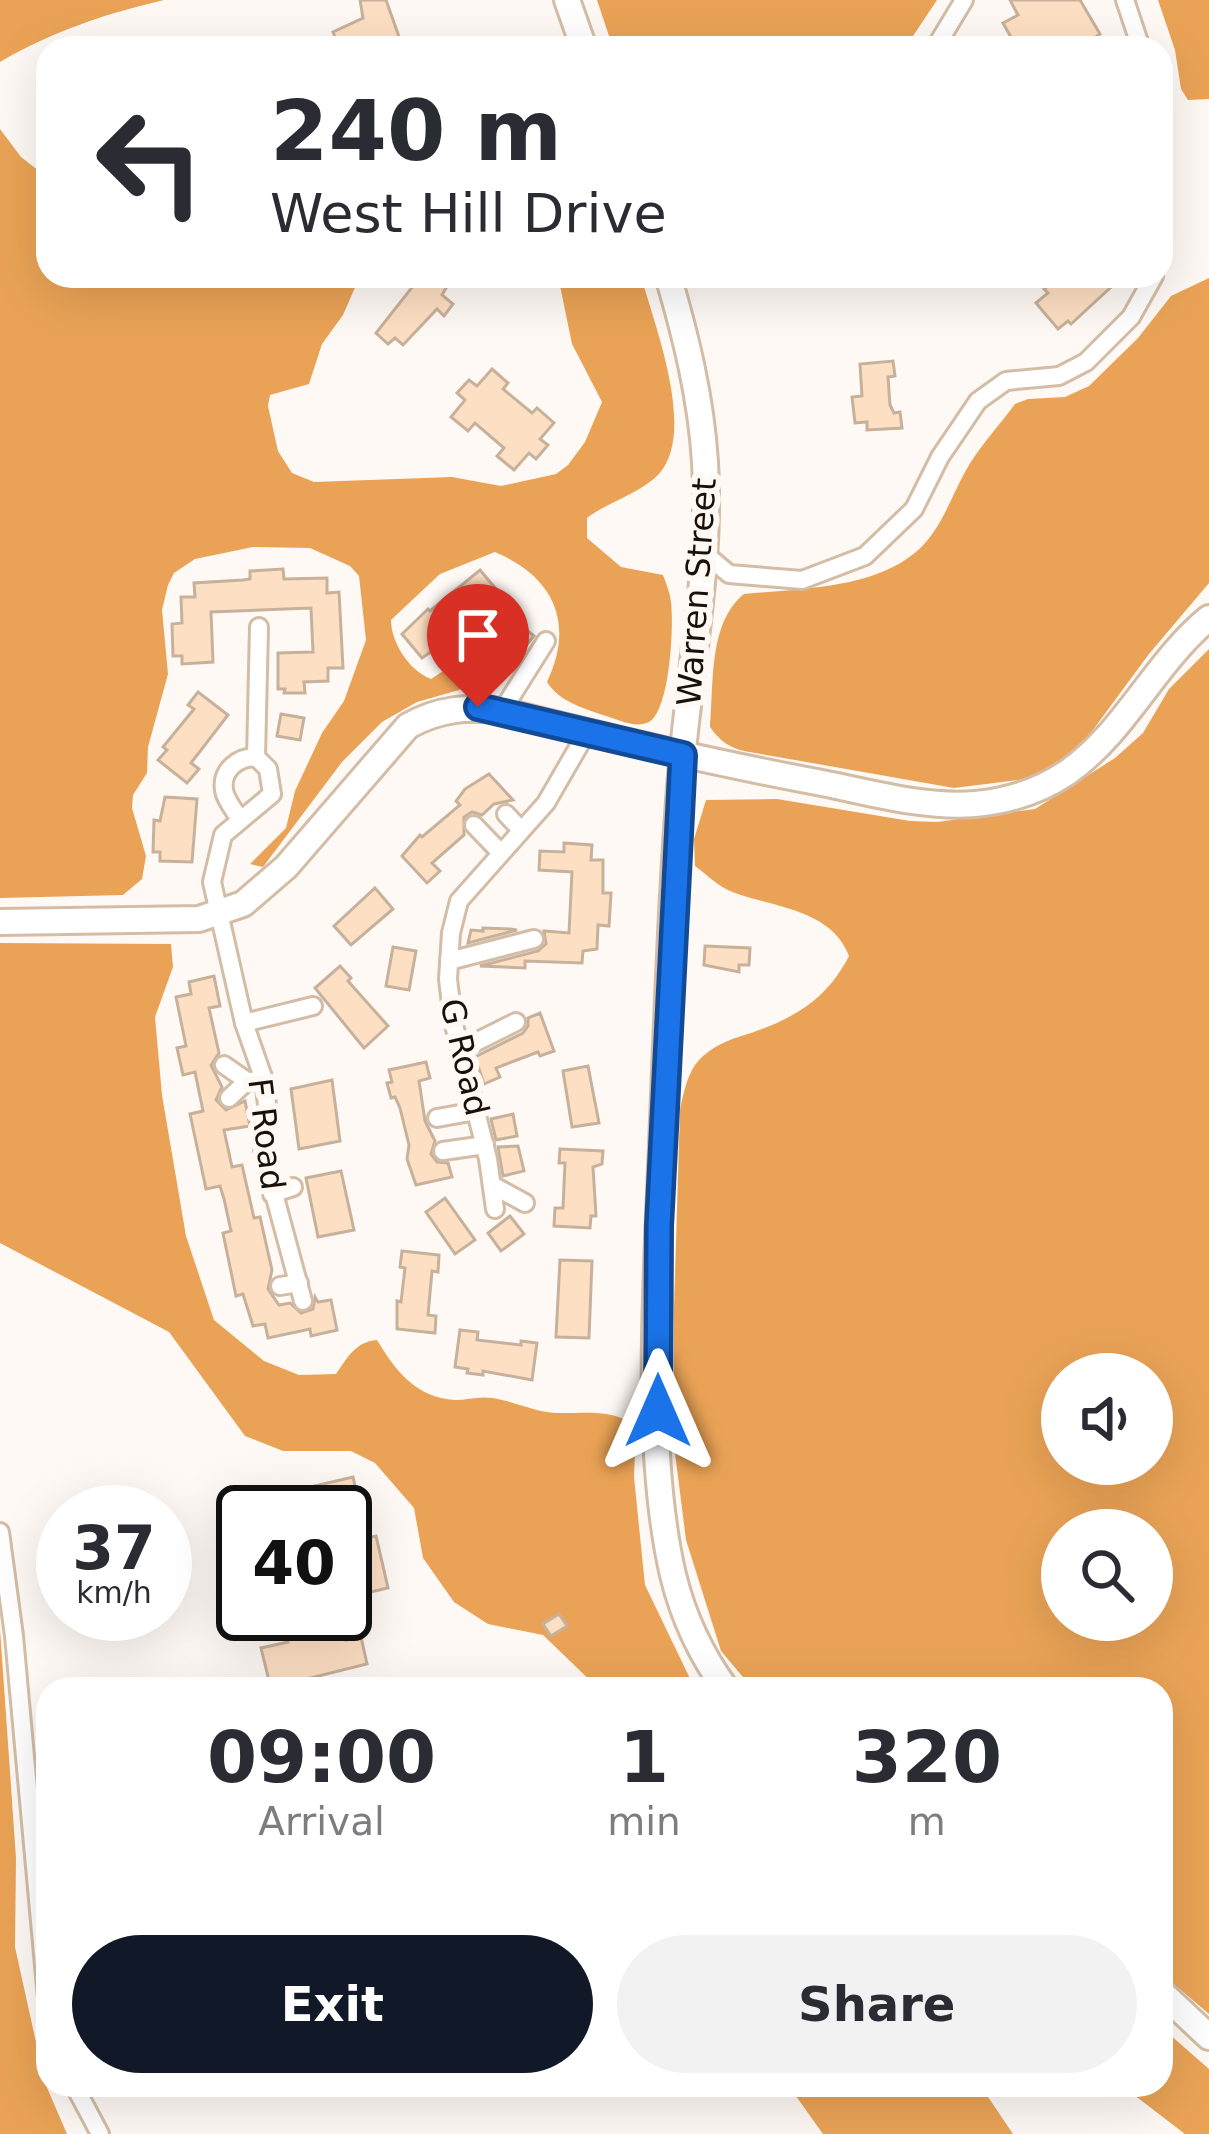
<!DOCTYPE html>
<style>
:root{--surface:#fff;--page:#f2f2f3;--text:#2b2b33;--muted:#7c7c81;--accent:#111827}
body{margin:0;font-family:"DejaVu Sans",sans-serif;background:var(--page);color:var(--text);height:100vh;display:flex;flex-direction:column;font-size:45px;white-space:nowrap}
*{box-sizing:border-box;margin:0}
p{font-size:39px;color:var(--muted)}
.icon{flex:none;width:66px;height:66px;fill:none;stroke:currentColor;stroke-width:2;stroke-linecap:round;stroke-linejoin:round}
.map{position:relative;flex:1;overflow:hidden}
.drawer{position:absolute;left:36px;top:1677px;width:1137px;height:420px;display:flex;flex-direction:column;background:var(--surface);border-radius:36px;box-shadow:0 12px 48px #0002}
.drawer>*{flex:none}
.banner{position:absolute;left:36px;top:36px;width:1137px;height:252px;border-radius:36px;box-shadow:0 12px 48px #0002;background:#fff;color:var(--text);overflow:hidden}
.controls{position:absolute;left:1041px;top:1353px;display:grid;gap:24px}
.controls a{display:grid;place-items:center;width:132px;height:132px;border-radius:50%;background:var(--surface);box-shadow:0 12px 48px #0002;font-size:60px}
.speed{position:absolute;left:36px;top:1485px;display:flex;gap:24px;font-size:60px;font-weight:700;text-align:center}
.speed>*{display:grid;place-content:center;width:156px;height:156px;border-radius:50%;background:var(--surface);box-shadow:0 12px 48px #0002;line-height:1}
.speed small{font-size:30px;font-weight:400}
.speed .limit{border:6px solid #111;border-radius:18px;background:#fff;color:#111}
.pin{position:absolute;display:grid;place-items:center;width:102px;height:102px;color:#fff;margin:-123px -51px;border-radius:50% 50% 50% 0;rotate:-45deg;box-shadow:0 0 12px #0007}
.pin .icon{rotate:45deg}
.me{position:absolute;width:132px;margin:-66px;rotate:0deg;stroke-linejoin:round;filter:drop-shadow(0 0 9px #0008)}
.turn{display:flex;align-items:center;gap:42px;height:252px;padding:0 36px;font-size:54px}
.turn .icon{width:156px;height:156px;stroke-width:2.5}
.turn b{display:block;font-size:84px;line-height:102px}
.eta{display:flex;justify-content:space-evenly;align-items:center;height:204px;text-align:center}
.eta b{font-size:72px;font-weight:700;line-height:84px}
.button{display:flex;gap:24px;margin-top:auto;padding:24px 36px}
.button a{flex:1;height:138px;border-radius:72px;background:var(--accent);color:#fff;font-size:48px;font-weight:700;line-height:138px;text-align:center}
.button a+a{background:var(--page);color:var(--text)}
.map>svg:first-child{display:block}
</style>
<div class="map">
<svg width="1209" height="2134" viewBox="0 0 1209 2134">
<rect width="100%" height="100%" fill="#fef9f4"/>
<g fill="#eaa356" fill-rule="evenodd">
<path d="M0 0H164C105 14 53 31 0 62Z"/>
<path d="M597 0H937L905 48H613Z"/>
<path d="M1158 0H1209V99L1188 100 1181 89 1175 50Z"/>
<path d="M0 129 21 157 48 178V276H360L343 315 322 344 309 384 270 395 268 406 278 451 292 473 314 482 452 477 501 486 556 474 568 465 585 442 602 402 572 344 558 276H641C654 324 697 432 659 474 641 493 608 502 587 518V538L621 567 663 575C666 583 670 593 671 602 674 625 670 710 649 722 635 729 617 719 603 715 582 708 559 701 547 682 575 623 554 577 495 552L440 574 391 620C391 643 410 671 431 679L463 658 476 659 480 671 459 690 417 702 382 722 342 762 263 867 250 864 286 828 295 791 322 733 344 701 366 640 359 576 350 566 310 548 253 547 195 559 174 573 168 585 162 610 168 674 148 747 147 773 133 795 132 808 146 856 142 879 123 895 0 898Z"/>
<path d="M1209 278V583L1149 654 1070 761 1033 778 954 788 744 751C728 747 720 741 710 727 714 685 708 623 744 594 796 589 864 589 908 558 939 537 948 503 965 472 978 448 999 426 1015 404L1028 399 1065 397 1089 386 1138 338 1171 296Z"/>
<path d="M1209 649V2014L1161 1973V1689H753L721 1651 686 1540 674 1445V1308L680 1110C684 1091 688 1070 702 1057 717 1043 735 1038 754 1032 797 1017 828 997 849 956 832 910 775 907 735 893 720 888 707 875 695 866L694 839 706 800 777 799 910 821 937 822 1035 809 1115 758 1143 733 1169 689ZM1152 1374V1464H1062V1374ZM1152 1530V1620H1062V1530Z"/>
<path d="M0 943 171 944 173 967 155 1017 162 1095 186 1236 214 1320 264 1361 299 1375 336 1374C348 1357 355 1342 377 1340 395 1370 416 1398 455 1400 467 1400 479 1396 492 1398 513 1401 534 1412 556 1413 582 1414 615 1408 636 1427L634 1477 645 1585 695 1689H599L543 1635 488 1624 454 1602 423 1558 414 1508 375 1463 351 1451H283L245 1436 169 1332 0 1243Z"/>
<path d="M0 1629 16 1858 15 1947 45 2083 67 2134H0Z"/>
<path d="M1161 2027 1209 2069V2134H1185L1121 2085H1161Z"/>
<path d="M788 2085H980L1013 2134H823Z"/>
</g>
<g fill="#fddfc3" stroke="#c8b19b" stroke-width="3">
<path d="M360 0H386L403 48H374L372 42 339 48 333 32 363 18Z"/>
<path d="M1010 0H1080L1100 34 1094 38 1100 48H1017L1003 23 1018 15Z"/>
<path d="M421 276H453L442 295 453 304 444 316 437 309 403 345 395 338 388 344 376 333Z"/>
<path d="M1060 276H1123L1071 324 1068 321 1058 329 1036 303 1048 293 1044 289Z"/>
<path d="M893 361 895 376 888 377 890 405 894 413 900 412 902 428 867 430V422L855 423 852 397 862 396 860 364Z"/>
<path d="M492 369 508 383 503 389 532 413 537 408 554 423 540 439 548 445 536 459 529 453 514 470 497 456 504 448 475 423 468 431 451 417 465 400 457 393 469 380 477 386Z"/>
<path d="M283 569 284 579 327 578V593L339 592 343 668H328V681L304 682 305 693H284L285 689H278V653L313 652 311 608 211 612 213 662 182 664V656H173L172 624 182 623 181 597H195L194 583 243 580 250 579V571Z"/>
<path d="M480 570 501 595 475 621 422 658 402 634 428 609 430 611Z"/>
<path d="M517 622 534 636 509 666 491 651Z"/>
<path d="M198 692 228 715 191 763 199 769 187 783 158 760 167 750 163 747 194 709 188 705Z"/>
<path d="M281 714 304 718 300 740 277 736Z"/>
<path d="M489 774 513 800 494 804 482 815 472 812 464 817V835L432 863 440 871 427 883 402 856 420 835 422 837 460 805 456 801 465 789Z"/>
<path d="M165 797 197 799 192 862 160 861V852H153L154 820 160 821Z"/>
<path d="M564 843 592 845 591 860H603V893H611L609 926 598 925 597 949 583 951 582 963 525 961V968L480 966 538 951 546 944 544 931 569 933 572 872 539 870 540 851 564 852Z"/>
<path d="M375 888 393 909 351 945 334 926Z"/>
<path d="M483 928 510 929 517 930 468 943 471 930 483 931Z"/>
<path d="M705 946 750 948 749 965H739V972L704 965Z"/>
<path d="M393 947 416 951 409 990 386 986Z"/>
<path d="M340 966 351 978 348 981 388 1026 364 1048 315 988Z"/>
<path d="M214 976 220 1006 209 1008 219 1053 211 1065 222 1087 216 1100 226 1110 245 1101 250 1126 224 1130 232 1167 242 1165 254 1218 260 1217 272 1270 268 1289 279 1305 290 1303 301 1313 313 1309 315 1297 318 1302 331 1300 337 1330 311 1336 310 1329 268 1338 265 1324 253 1326 243 1294 236 1296 223 1233 231 1231 224 1199 220 1186 206 1189 190 1114 203 1111 195 1072 183 1075 177 1048 186 1046 176 997 191 994 189 982Z"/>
<path d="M540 1013 554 1051 540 1056 538 1052 496 1068 500 1077 484 1084 475 1057 523 1033 528 1026V1018Z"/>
<path d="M426 1062 430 1078 419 1081 425 1121 435 1141 431 1154 437 1162 448 1163 452 1177 416 1185 407 1159 409 1145 400 1108 395 1097 391 1098 387 1083 392 1082 389 1070Z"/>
<path d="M588 1066 599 1123 572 1127 563 1071Z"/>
<path d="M332 1080 340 1141 299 1149 291 1089Z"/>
<path d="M513 1114 517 1136 496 1140 491 1119Z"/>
<path d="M518 1146 524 1171 503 1176 498 1147Z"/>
<path d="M560 1149 603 1151 602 1164 593 1167 596 1216H591L590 1228 554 1226 555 1208H563L565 1163H559Z"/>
<path d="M341 1171 354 1230 318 1237 306 1178Z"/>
<path d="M445 1198 475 1240 455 1254 426 1212Z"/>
<path d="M510 1216 524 1234 501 1251 488 1233Z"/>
<path d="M402 1251 439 1255 438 1272 432 1271 428 1315 436 1316 435 1333 397 1329V1301L401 1302 405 1268 400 1267Z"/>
<path d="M560 1260 592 1261 589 1338 556 1337Z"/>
<path d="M460 1330 478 1332 477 1340 521 1345V1341L537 1343 532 1380 483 1371V1375L467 1373 468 1369 455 1367Z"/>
<path d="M353 1477 359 1504 350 1506 358 1540 376 1536 388 1588 345 1598V1512H228V1506Z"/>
<path d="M296 1614H340L346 1640 361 1637 367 1664 298 1681 300 1689H271L261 1648 288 1642 282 1617Z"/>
<path d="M559 1614 567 1626 551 1636 543 1624Z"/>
</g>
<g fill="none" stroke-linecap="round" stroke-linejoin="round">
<g stroke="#d4bda6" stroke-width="22">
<g id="street">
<path d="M1125 0 1141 48"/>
<path d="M935 48 964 0"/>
<path d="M703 552 729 574 802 580 865 556 914 509 940 457 978 401 1006 381 1059 376 1086 362 1131 317 1154 276"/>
<path d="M502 711 546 641"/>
<path d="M256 757 259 627"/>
<path d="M506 814 521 830"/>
<path d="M239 818C234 810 225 799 224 790 221 770 238 757 256 757L268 769 272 794 223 835 212 882 244 1023 264 1080 268 1113 263 1153 303 1301"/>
<path d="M474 825 500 852"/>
<path d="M449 961 534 939"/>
<path d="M244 1023 313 1006"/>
<path d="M460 1050 516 1022"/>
<path d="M224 1065 247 1081"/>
<path d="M229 1098 247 1081 264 1080"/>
<path d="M437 1118 476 1111"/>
<path d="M443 1151 485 1145"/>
<path d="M492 1185 525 1203"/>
<path d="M272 1194 293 1187"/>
<path d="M495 1209 488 1159 453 1021 448 979 451 933 459 901 546 803 587 732"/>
<path d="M280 1286 299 1283"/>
<path d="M0 1532 14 1636 48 2009"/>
<path d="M74 2085 100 2134"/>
</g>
</g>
<g stroke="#d4bda6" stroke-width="30">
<g id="secondary">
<path d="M567 0 584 48"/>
<path d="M668 276C686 337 701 398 705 462 711 558 692 656 683 751 671 890 667 1029 661 1168 656 1293 645 1454 673 1575 683 1616 701 1655 726 1689"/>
<path d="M0 922 199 919 243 904 286 867 408 726C438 709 468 706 502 711 608 738 715 763 822 783 872 793 924 808 975 804 1009 801 1040 791 1068 772 1126 731 1155 662 1209 618"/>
<path d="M1161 1992 1209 2037"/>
</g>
</g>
<use href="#street" stroke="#fff" stroke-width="16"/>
<use href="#secondary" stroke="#fff" stroke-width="24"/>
</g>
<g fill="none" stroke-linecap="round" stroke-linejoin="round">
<g stroke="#114b97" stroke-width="30">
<path id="route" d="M478 707 683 755 659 1226 658 1411"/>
</g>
<use href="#route" stroke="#1a73e8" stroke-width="21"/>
</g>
<g text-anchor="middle" stroke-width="12" stroke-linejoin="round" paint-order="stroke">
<g font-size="33" fill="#191109" stroke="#fef9f4">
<text transform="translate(696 592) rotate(-86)" y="12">Warren Street</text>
<text transform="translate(465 1057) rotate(77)" y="12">G Road</text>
<text transform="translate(267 1134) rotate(83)" y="12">F Road</text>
</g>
</g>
</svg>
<div class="controls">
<a><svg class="icon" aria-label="sound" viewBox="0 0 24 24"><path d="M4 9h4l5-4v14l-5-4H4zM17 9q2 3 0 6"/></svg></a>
<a><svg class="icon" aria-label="search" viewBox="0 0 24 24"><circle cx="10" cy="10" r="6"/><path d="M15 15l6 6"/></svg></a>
</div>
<div class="speed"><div>37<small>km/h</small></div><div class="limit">40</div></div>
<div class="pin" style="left:478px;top:707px;background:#d93025"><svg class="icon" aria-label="arrive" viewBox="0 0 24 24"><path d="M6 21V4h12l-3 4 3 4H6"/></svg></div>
<svg class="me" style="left:658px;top:1411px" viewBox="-20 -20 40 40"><path d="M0-17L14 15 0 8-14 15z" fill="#1a73e8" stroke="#fff" stroke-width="4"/></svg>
<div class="banner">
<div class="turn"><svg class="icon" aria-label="left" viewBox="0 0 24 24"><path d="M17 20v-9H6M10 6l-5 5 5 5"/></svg><div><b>240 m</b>West Hill Drive</div></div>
</div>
<section class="drawer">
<div class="eta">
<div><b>09:00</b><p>Arrival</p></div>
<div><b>1</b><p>min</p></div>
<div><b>320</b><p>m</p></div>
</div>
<div class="button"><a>Exit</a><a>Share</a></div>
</section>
</div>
